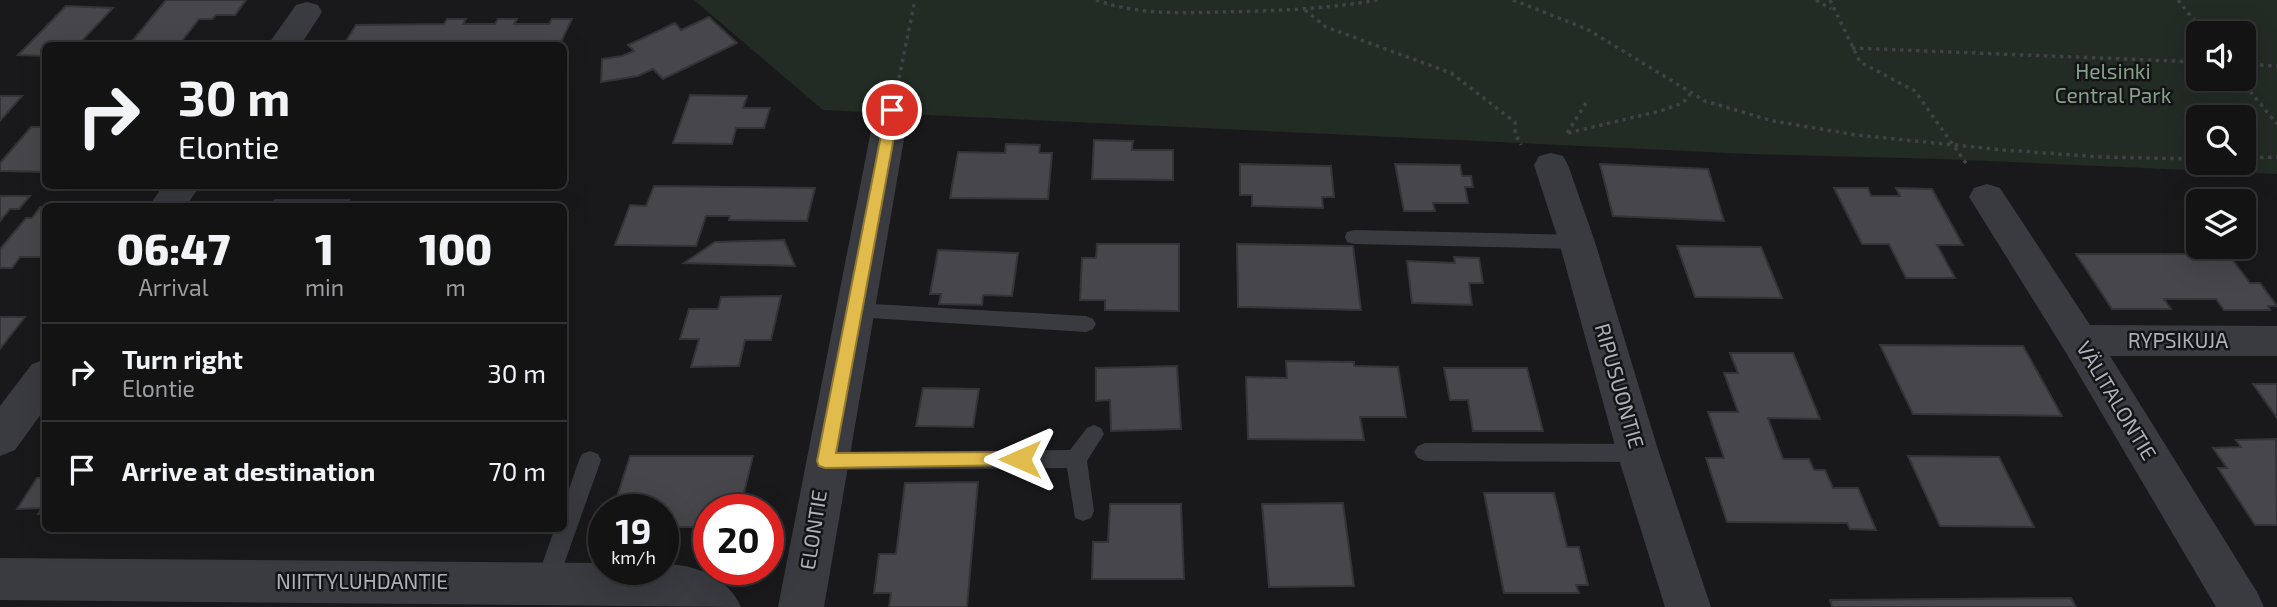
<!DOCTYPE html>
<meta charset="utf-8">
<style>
:root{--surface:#131314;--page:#1c1c1d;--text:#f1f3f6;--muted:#9d9ea0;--line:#323234}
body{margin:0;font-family:"Exo 2",sans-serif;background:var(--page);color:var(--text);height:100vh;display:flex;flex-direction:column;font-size:26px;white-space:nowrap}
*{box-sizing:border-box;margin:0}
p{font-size:23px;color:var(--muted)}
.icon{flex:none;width:38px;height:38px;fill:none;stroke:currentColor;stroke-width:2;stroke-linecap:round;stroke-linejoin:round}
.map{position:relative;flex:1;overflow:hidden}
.side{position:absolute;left:42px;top:203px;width:525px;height:329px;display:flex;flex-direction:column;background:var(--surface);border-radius:10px;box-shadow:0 7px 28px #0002,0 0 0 2px var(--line)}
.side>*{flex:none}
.banner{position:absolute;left:42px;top:42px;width:525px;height:147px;border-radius:10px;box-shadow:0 7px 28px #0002,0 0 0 2px var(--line);background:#131314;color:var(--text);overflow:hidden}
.tools{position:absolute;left:2186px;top:21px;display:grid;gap:14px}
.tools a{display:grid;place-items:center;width:70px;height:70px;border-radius:10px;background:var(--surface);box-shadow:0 7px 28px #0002,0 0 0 2px var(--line);font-size:35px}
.speed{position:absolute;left:588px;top:494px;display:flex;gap:14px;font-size:35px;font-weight:700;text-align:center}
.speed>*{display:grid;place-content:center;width:91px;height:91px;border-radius:50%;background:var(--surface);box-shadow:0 7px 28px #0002,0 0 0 2px var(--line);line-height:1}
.speed small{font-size:18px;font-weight:400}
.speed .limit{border:10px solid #d22;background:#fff;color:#111}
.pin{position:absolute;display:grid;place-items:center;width:60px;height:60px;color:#fff;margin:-30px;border:4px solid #fff;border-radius:50%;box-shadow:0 2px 7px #0007}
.me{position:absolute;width:77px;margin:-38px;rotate:270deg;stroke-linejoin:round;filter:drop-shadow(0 0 5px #0008)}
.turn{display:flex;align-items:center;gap:24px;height:147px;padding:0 21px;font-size:32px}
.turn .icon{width:91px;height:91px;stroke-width:2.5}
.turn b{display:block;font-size:49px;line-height:60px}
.eta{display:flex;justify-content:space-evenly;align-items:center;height:119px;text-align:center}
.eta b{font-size:42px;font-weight:800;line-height:49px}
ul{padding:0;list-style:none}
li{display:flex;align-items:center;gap:21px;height:98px;padding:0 21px;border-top:2px solid var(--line)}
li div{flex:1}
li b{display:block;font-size:26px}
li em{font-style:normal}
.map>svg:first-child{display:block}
</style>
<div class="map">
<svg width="2277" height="607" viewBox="0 0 2277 607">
<rect width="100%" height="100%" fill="#19191b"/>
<path fill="#232b25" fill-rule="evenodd" d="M694 0H2277V174L1942 159 1750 154 823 110ZM2198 33H2244V79H2198ZM2198 117H2244V163H2198Z"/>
<g fill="#46464b" stroke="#343337" stroke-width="2">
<path d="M166 0H246L235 15H216L212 19H199L178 46H128Z"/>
<path d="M66 6 113 8 77 46H46V56L18 55Z"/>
<path d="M709 17 737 43 663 79 653 69 638 76 601 82 602 59 622 56 634 51 628 45 675 23 681 30Z"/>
<path d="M447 19H466L463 24H495L498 19H517L514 24H549L552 19H572L559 46H343L356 25 444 24Z"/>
<path d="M690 95 747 96 743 108H770L764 128H736L732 144 673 143Z"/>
<path d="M0 96H22L0 121Z"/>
<path d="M31 127H46V172L0 171V163Z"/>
<path d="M1094 140 1133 141 1132 150H1173V180L1092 179Z"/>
<path d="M1006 144 1040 145 1039 153H1052L1048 199 950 198 958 152 1005 153Z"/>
<path d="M1240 164 1331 166 1334 197H1322L1323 208 1252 206V195H1240Z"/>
<path d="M1395 164 1460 165 1462 176H1471L1473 187H1465L1468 203H1433L1435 211H1404Z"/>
<path d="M1600 164 1708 169 1724 221 1613 216Z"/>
<path d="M654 186 815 188 807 221 729 220 730 216H706L696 246 615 245 630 205 646 206Z"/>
<path d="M1834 188H1868L1871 196H1900L1896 188 1932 189 1963 245H1937L1955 278H1906L1889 244H1862Z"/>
<path d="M0 196H30L19 209H10L0 221Z"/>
<path d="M275 200H349L345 206H270Z"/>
<path d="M40 207H46V257H20L12 268H0V249L26 218H32Z"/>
<path d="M784 240 795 266 684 263 715 242Z"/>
<path d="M1097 244H1179V311L1105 310V300H1080L1082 258H1096Z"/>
<path d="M1237 244 1353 246 1361 310 1238 307Z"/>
<path d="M1677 246 1761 247 1782 298 1695 297Z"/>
<path d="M938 250 1018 253 1012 296 983 295 982 305 939 304 941 294H930Z"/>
<path d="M2076 254H2228L2250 283H2260L2277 306H2268L2270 310H2224L2216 299H2164L2171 309H2112Z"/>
<path d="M1454 257 1479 258 1483 283H1469L1472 305 1412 303 1407 261 1455 263Z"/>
<path d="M781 296 771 340H745L739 366 691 367 699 339H680L689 309H718L721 297Z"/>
<path d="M0 317H25L0 349Z"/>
<path d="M1880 345 2023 346 2062 416 1913 414Z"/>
<path d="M1730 353H1793L1820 419 1768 418 1783 459H1809L1814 470H1825L1833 488H1858L1876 530 1850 529 1847 523 1727 522 1706 458H1724L1708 412H1738L1724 373H1738Z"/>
<path d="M1286 361 1354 362V366L1398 367 1406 417H1360L1364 440 1248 439 1246 377 1287 378Z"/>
<path d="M1177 366 1181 429 1111 431 1110 400 1096 401V368Z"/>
<path d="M1444 368H1527L1543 431H1473L1468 400H1450Z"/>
<path d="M2253 384H2277V418Z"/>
<path d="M923 388 979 389 973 427 916 426Z"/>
<path d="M2276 439 2277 525H2255L2218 468H2227L2213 448 2241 447 2236 440Z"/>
<path d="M630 456H753L740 509H709V527H663V509H613Z"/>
<path d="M1908 456 1999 457 2034 527 1940 526Z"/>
<path d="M37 478H46V514H38L42 508 17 509Z"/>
<path d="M978 482 967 607H889L891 593H874L879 554H896L905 483Z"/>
<path d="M1484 493H1554L1567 547H1579L1588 585H1576L1579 593H1504Z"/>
<path d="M1343 503 1354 586 1269 587 1262 504Z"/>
<path d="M1110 504H1181L1184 579H1092L1093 542H1108Z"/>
<path d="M254 528H346L344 532H252Z"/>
<path d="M2071 598 2076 607H1832L1830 600Z"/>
</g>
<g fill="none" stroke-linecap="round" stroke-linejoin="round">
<g stroke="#404246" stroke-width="3.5" stroke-dasharray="3.5 4.5" stroke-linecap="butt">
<path d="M1096 0C1138 15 1180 13 1223 12 1275 11 1327 9 1378 0"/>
<path d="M1513 0 1587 29 1705 101 1773 121 1856 135 2004 150 2101 157 2198 159"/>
<path d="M1816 0 1831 9"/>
<path d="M1830 0 1860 62 1915 91 1968 166"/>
<path d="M2178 0 2204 33"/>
<path d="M1305 10 1326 27 1451 73 1515 122V133L1521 145"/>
<path d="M1852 48 2198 62"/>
<path d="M2244 64 2277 66"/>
<path d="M899 78 915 0"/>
<path d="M2240 79 2277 124"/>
<path d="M1567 133 1586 103"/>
<path d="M1568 133 1660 111 1683 103 1690 94"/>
<path d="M2244 158 2277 157"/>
</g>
<g fill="#3a3b40" fill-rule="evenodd">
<path d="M1354 230 1577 235 1584 237 1586 242 1584 247 1577 249 1354 244 1347 242 1345 237 1347 232Z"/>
<path d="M855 303 1086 316 1093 319 1096 324 1093 329 1086 332 855 317 848 315 845 310 848 305Z"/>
<path d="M1094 425 1101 428 1104 434 1087 461 1094 511 1091 518 1083 521 1075 518 1067 468 826 470 818 467 815 461 818 455 826 452 1070 450 1087 428Z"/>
<path d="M1425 443 1638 444 1645 447 1649 453 1645 459 1638 462 1425 461 1418 458 1414 452 1418 446Z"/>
<path d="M590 451 598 454 601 460 557 584 554 591 546 594 538 591 535 584 555 528H564V504L579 460 582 454Z"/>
</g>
<g fill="#3a3b40" fill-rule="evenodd">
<path d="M307 2 318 5 322 12 300 46H267L296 5Z"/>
<path d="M892 99 904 102 909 110 824 607H778L875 110 880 102Z"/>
<path d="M1551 153 1563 156 1568 165 1595 242 1659 453 1711 607H1665L1617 453 1559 242 1534 165 1539 156Z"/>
<path d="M1987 184 2000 188 2090 325 2277 326V356H2110L2257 592 2264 607H2216L2065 351 1969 197 1974 188Z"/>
<path d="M163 186H200L186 206H149Z"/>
<path d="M46 359V407L15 450 0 456V406L32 364Z"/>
<path d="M0 558 604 563V569H663V564C695 564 728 577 741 607L0 600Z"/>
</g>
</g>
<path fill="#e1bb4b" stroke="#927a31" stroke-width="2" d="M892 105 899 110 836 453 1020 452 1026 454 1029 459 1026 465 825 468 819 466 817 461 886 110Z"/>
<g text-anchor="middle" stroke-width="5" stroke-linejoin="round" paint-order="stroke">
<g font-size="21" fill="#86a28a" stroke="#141416">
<text x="2113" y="79">Helsinki<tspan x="2113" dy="24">Central Park</tspan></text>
</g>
<g font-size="21" fill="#adafb9" stroke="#141416">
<text x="2178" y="348">RYPSIKUJA</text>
<text transform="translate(1619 386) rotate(74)" y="7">RIPUSUONTIE</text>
<text transform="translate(2116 401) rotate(59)" y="7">VÄLITALONTIE</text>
<text transform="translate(814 530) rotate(-81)" y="7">ELONTIE</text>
<text x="362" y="589">NIITTYLUHDANTIE</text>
</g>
</g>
</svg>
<div class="tools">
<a><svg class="icon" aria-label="sound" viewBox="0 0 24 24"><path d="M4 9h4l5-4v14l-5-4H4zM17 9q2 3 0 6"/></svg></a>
<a><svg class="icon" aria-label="search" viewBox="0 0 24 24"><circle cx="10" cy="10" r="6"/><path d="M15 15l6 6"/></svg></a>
<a><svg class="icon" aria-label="layers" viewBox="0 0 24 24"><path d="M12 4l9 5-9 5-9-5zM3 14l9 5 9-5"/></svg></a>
</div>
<div class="speed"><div>19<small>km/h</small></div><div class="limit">20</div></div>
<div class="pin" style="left:892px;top:110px;background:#d93025"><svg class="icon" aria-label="arrive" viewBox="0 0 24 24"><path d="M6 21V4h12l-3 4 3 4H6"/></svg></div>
<svg class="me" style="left:1020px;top:459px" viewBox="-20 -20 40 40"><path d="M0-17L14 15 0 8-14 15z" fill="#e1bb4b" stroke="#fff" stroke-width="4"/></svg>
<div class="banner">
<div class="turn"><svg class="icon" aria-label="right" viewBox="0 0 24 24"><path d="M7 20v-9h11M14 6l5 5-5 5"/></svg><div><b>30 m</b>Elontie</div></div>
</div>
<section class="side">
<div class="eta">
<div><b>06:47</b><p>Arrival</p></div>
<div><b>1</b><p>min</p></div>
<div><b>100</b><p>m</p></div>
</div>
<ul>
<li><svg class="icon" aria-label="right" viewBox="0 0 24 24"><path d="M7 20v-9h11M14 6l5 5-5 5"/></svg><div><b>Turn right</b><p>Elontie</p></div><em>30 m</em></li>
<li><svg class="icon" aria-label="arrive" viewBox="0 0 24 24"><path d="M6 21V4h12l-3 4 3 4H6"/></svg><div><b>Arrive at destination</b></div><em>70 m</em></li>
</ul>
</section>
</div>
